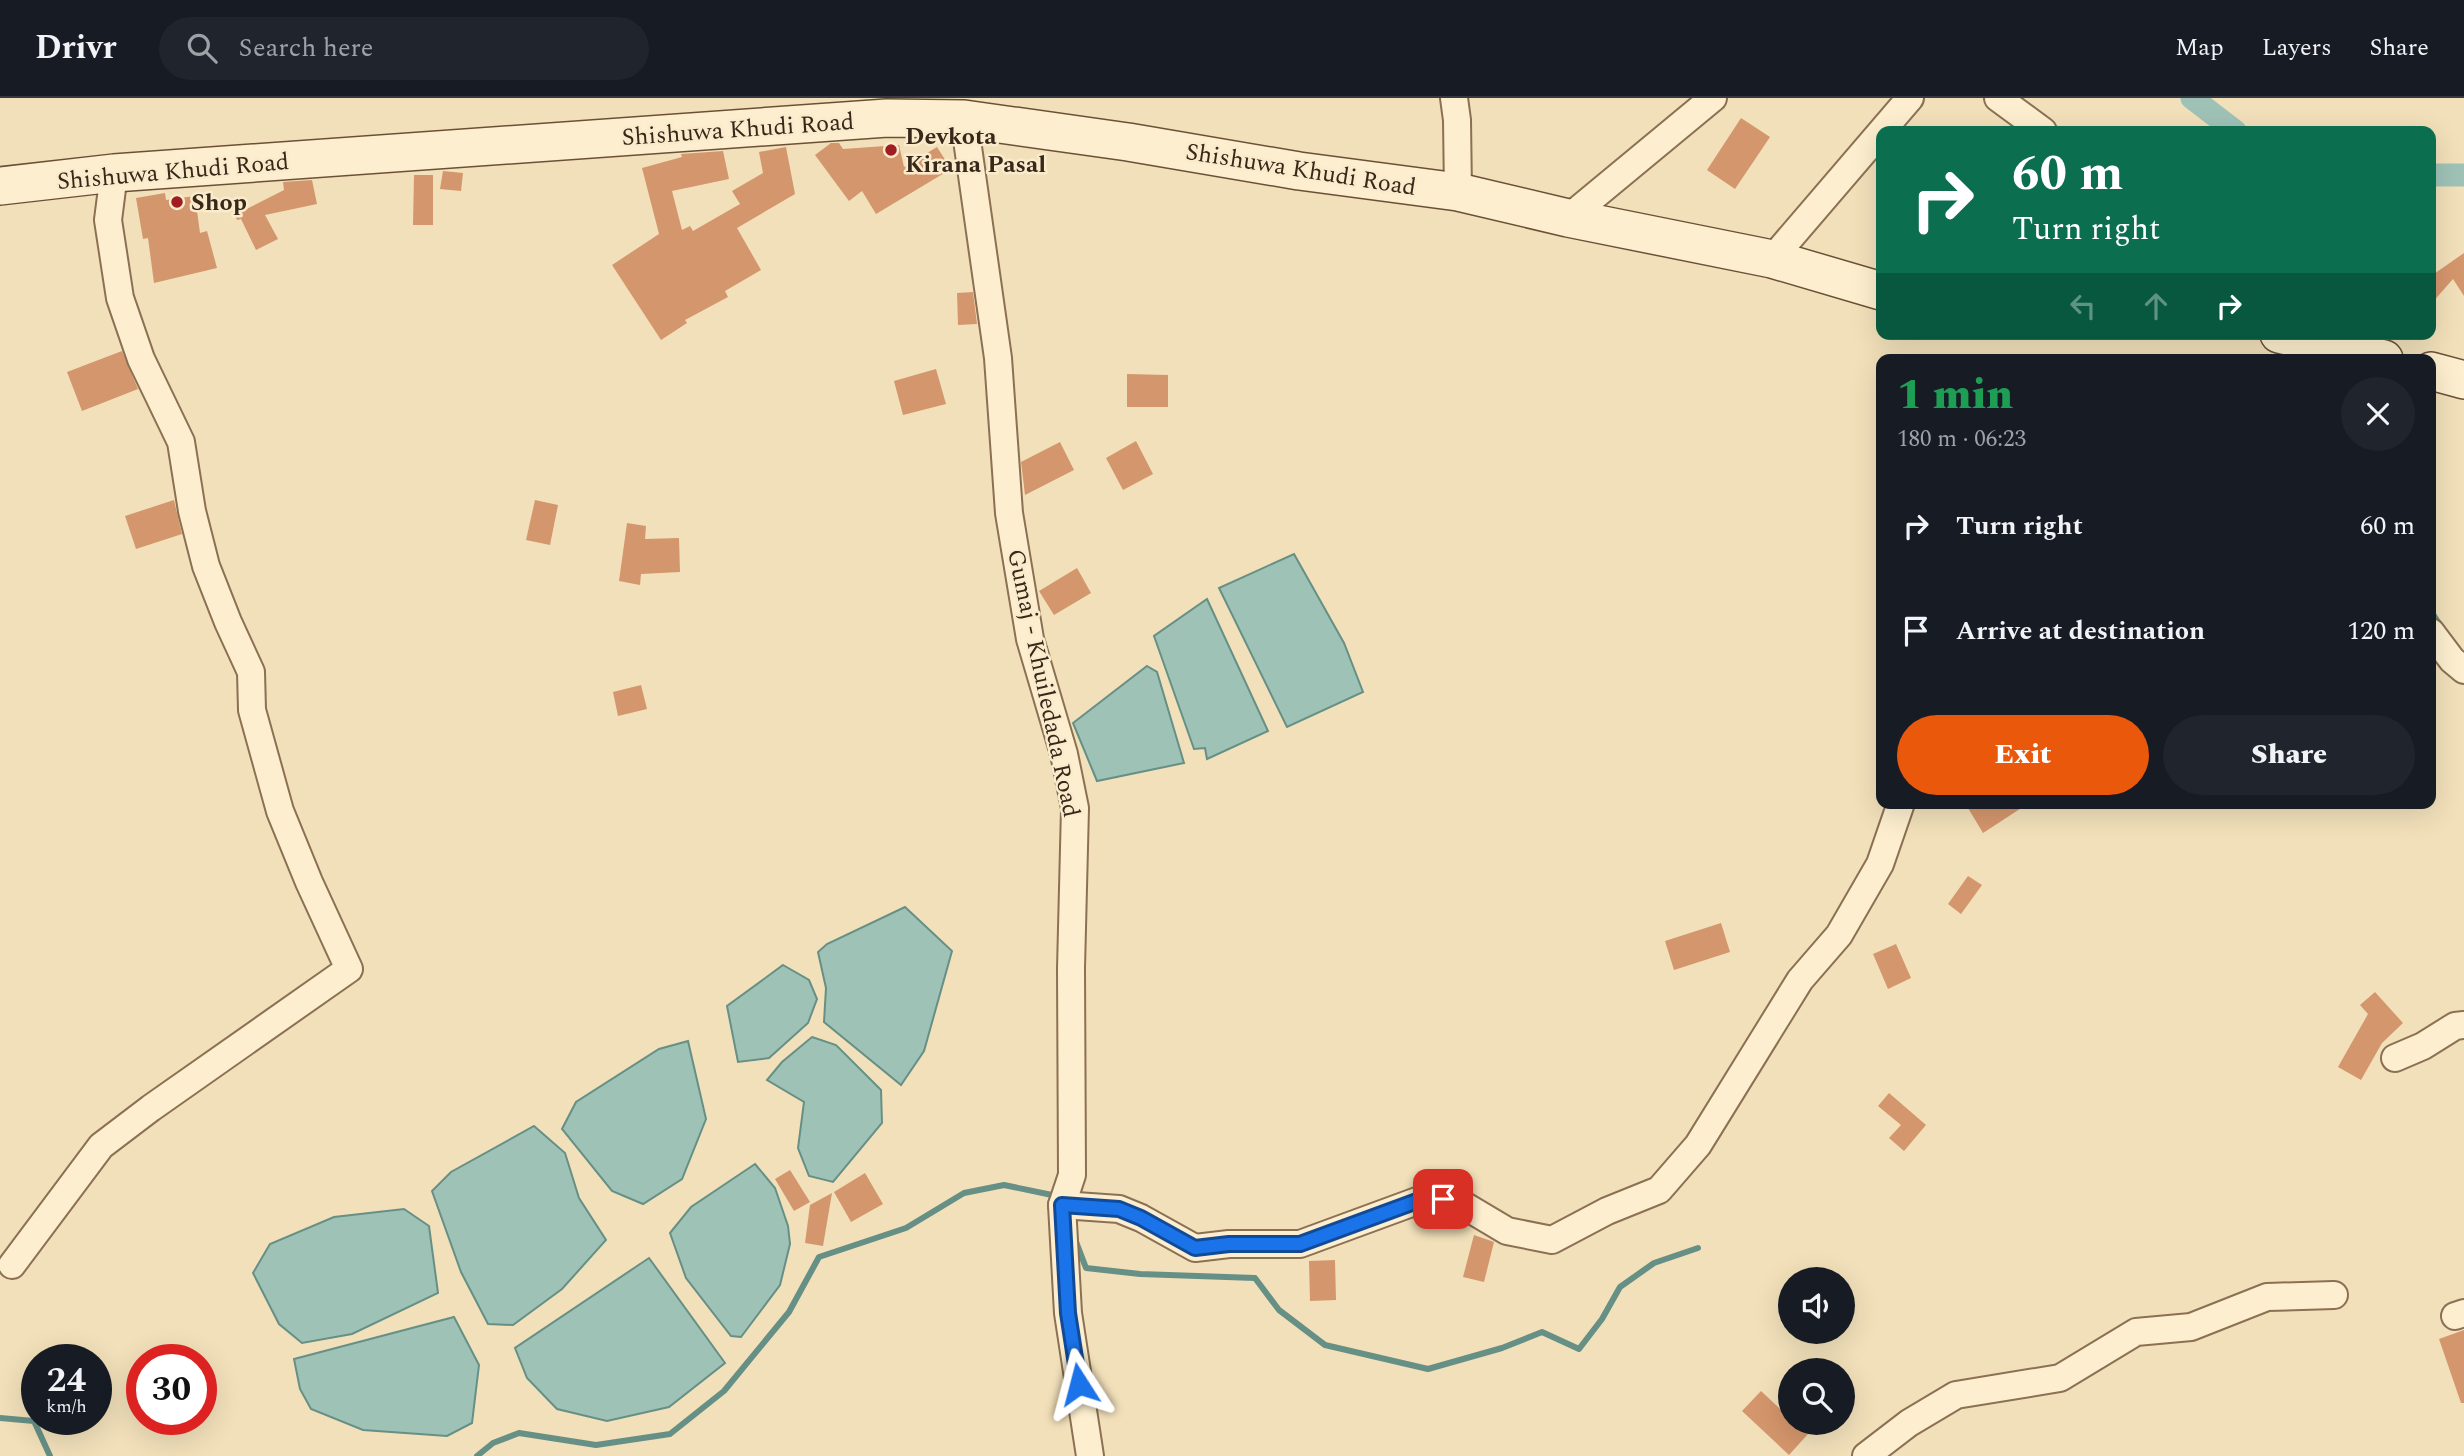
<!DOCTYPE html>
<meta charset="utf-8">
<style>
:root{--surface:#171b24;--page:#20242c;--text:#f1f3f6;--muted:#9ea1a6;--line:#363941;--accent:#ea580c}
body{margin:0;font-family:Spectral,serif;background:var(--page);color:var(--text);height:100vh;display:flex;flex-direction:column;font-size:26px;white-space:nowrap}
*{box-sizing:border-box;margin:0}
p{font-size:23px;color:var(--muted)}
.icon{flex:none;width:38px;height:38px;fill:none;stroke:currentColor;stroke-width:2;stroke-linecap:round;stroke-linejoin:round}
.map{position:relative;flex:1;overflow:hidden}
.details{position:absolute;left:1876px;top:256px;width:560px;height:455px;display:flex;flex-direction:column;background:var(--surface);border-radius:14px;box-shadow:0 7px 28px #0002}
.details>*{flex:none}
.banner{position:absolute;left:1876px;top:28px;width:560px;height:214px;border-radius:14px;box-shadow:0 7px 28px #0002;background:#0b6e4f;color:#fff;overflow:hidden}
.controls{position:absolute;left:1778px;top:1169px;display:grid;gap:14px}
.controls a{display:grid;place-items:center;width:77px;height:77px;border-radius:50%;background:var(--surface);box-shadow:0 7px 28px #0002;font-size:35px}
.speed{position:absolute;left:21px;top:1246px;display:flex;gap:14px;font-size:35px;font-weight:700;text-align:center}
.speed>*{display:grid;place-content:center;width:91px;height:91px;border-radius:50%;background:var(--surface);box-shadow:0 7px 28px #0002;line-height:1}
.speed small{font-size:18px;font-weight:400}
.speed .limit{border:10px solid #d22;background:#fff;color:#111}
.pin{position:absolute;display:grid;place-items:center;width:60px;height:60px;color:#fff;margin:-30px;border-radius:14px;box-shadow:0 4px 10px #0006}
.me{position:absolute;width:77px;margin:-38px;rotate:351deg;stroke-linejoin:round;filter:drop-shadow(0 0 5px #0008)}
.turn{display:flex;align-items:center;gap:24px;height:147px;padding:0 21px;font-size:32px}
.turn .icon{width:91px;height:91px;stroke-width:2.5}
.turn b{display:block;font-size:49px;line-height:60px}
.lanes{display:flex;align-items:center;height:66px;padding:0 21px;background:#0003;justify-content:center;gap:35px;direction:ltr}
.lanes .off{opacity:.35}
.round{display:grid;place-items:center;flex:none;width:74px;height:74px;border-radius:37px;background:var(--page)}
.head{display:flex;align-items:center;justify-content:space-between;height:119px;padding:0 21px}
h1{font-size:42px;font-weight:800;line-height:52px;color:#1e9e55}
.cta{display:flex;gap:14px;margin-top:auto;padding:14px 21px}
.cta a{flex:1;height:80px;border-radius:42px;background:var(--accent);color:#fff;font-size:28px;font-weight:800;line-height:80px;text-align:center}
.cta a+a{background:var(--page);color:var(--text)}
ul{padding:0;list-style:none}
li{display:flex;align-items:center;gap:21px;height:105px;padding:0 21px}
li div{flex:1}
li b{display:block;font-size:26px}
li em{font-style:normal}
header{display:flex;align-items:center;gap:42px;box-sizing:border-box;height:98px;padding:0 35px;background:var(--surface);border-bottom:2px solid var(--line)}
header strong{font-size:33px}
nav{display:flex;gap:38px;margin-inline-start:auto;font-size:24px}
.search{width:490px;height:63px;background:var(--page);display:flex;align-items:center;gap:18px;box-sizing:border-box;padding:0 24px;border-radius:38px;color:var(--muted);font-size:26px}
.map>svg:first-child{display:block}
</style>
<header>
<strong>Drivr</strong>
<div class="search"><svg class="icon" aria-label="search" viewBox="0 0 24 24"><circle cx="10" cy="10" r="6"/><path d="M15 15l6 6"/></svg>Search here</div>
<nav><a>Map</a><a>Layers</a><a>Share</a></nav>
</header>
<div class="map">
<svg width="2464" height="1358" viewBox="0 0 2464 1358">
<rect width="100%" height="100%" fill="#f2e0ba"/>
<g fill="#9fc2b7" stroke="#669085" stroke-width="2">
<path d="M1294 456 1344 545 1363 594 1287 629 1219 490Z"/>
<path d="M1207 501 1268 633 1207 661 1205 650 1194 651 1154 538Z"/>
<path d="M1147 568 1157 574 1184 665 1097 683 1073 625Z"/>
<path d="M905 809 952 853 924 953 901 987 824 924 826 890 818 854 827 846Z"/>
<path d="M783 867 809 882 817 901 808 925 769 960 738 964 727 908Z"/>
<path d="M812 939 836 947 881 992 882 1025 833 1084 809 1078 798 1050 804 1004 767 982 782 964Z"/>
<path d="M688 943 706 1021 682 1081 643 1106 612 1093 562 1031 576 1004 659 951Z"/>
<path d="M534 1028 565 1055 579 1100 606 1142 562 1191 513 1227 488 1226 461 1174 432 1093 451 1074Z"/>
<path d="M755 1066 775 1090 788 1128 790 1146 780 1187 741 1239 731 1238 686 1180 670 1135 691 1109Z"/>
<path d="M404 1111 429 1128 438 1195 352 1236 302 1245 279 1226 253 1175 270 1146 334 1119Z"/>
<path d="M649 1160 725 1265 669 1309 607 1323 557 1311 527 1280 515 1250Z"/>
<path d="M454 1219 479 1267 472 1325 447 1338 363 1332 311 1311 300 1291 294 1261Z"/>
</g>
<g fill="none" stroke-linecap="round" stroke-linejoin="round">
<g stroke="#669085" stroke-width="6">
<path d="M2431 513 2440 527"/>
<path d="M1075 1141 1086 1170 1140 1176 1255 1180 1279 1212 1325 1247 1428 1271 1502 1250 1542 1234 1579 1251 1602 1221 1620 1189 1654 1165 1698 1150"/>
<path d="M0 1320 34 1323 50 1358"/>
<path d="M477 1358 493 1345 519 1335 596 1347 670 1336 724 1293 789 1214 819 1159 906 1130 964 1095 1004 1087 1052 1097"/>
</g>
<g stroke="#9fc2b7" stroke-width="23">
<path d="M2192 0 2235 33"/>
<path d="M2431 77H2464"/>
</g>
</g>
<g fill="#d4966c">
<path d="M1741 20 1770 39 1735 91 1707 72Z"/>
<path d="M831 45H839L843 51 899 47 904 69 937 49 951 71 876 116 862 93 849 103 815 57Z"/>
<path d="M786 49 795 96 737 130 761 172 725 193 728 199 685 222 687 225 661 242 612 167 659 136 642 70 682 59 681 56 723 53 729 81 672 93 682 132 690 128 693 133 740 106 732 93 763 75 759 54Z"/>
<path d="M443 73 463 75 461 93 440 91Z"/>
<path d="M414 77H433V127H413Z"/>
<path d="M312 82 317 106 265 117 278 141 256 152 241 121 237 122 235 117 284 92 283 84Z"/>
<path d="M165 95 166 102 195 98 200 135 207 133 217 170 154 185 148 140 143 141 136 100Z"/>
<path d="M2464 155V198L2453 181 2431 206V178Z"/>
<path d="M973 194 977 226 958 227 957 195Z"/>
<path d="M122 253 138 291 82 313 67 274Z"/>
<path d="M936 271 946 306 903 317 894 283Z"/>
<path d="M1127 276 1168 277V309H1127Z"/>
<path d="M1136 343 1153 376 1123 392 1106 360Z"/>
<path d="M1060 344 1074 372 1025 397 1021 364Z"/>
<path d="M174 402 182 436 136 451 125 418Z"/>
<path d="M535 402 558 407 550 447 526 442Z"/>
<path d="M627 425 646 428 645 441 679 440 680 474 641 476 640 487 619 483Z"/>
<path d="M1077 470 1091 495 1054 517 1039 493Z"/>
<path d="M641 587 647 611 618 618 613 594Z"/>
<path d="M1965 705H2029L1983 735Z"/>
<path d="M1968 778 1982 787 1961 816 1948 806Z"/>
<path d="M1721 825 1730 854 1674 872 1665 843Z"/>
<path d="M1896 846 1911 880 1888 891 1873 856Z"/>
<path d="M2375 894 2403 925 2382 945 2361 982 2338 969 2368 916 2360 907Z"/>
<path d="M1889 995 1926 1027 1904 1053 1889 1040 1901 1027 1878 1008Z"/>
<path d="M790 1072 810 1104 794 1113 775 1081Z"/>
<path d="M865 1075 883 1106 851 1124 834 1094Z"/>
<path d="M832 1095 823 1148 805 1145 810 1107Z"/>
<path d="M1474 1137 1494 1144 1484 1184 1463 1179Z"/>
<path d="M1335 1162 1336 1202 1310 1203 1309 1163Z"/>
<path d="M2464 1232V1305H2461L2439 1241Z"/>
<path d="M1761 1293 1790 1320V1325H1795L1808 1336 1789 1357 1742 1313Z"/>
</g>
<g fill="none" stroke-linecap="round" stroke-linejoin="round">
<g stroke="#8b7053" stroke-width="30">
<g id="street">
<path d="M1454 0 1457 22 1458 94"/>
<path d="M1998 0 2043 33"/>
<path d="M964 21 998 260 1009 415 1030 541 1064 656 1075 710 1071 870 1072 1077 1062 1107 1068 1215 1090 1358"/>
<path d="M1568 120 1713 0"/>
<path d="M1772 161 1910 0"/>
<path d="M2431 534 2452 562 2464 572"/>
<path d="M2395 960 2423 948 2455 928 2464 927"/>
<path d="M1062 1107 1119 1111 1141 1120 1195 1150 1229 1146H1300L1417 1103 1442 1101 1460 1105 1507 1133 1552 1142 1607 1113 1659 1092 1698 1047 1800 882 1839 837 1880 766 1901 705"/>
<path d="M12 1167 101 1048 151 1010 349 871 309 784 280 713 252 612 251 574 228 524 206 468 192 413 181 344 141 261 120 200 108 122 114 75"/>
<path d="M2455 1218 2464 1215"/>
<path d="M1866 1358 1909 1325 1956 1297 2060 1280 2136 1234 2191 1229 2267 1199 2334 1197"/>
</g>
</g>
<g stroke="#6c5036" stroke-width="40">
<g id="secondary">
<path d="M0 88 114 75 887 20 964 21 1128 44 1299 73 1458 94 1568 120 1772 161 1881 193"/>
<path d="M2279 236 2384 261"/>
<path d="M2431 273 2464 282"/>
</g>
</g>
<use href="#street" stroke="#fceece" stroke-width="26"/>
<use href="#secondary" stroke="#fceece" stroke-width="37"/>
</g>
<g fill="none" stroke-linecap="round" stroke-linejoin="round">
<g stroke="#114b97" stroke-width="18">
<path id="route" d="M1079 1286 1068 1215 1062 1107 1119 1111 1141 1120 1195 1150 1229 1146H1300L1417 1103 1443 1101"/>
</g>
<use href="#route" stroke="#1a73e8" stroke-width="12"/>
</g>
<g fill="#a01d20" stroke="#f9ebcb" stroke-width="2.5">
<circle cx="891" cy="52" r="7"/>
<circle cx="177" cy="104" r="7"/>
</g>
<g text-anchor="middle" stroke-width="5" stroke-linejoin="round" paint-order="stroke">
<g font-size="24" fill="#38281a" stroke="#f9ebcb">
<text transform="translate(738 31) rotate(-4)" y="8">Shishuwa Khudi Road</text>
<text transform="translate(1301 71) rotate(9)" y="8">Shishuwa Khudi Road</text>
<text transform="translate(173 73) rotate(-5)" y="8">Shishuwa Khudi Road</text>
<text transform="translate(1044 585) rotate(78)" y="8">Gumaj - Khuiledada Road</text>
</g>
<g font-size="24" font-weight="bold" fill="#38281a" stroke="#f9ebcb" text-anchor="start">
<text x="905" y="46">Devkota<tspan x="905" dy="28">Kirana Pasal</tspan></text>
<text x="191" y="112">Shop</text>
</g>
</g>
</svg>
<div class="controls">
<a><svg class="icon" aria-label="sound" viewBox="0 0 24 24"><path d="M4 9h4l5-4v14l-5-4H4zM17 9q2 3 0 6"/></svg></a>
<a><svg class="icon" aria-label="search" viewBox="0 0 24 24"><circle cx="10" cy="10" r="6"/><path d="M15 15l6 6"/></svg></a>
</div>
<div class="speed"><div>24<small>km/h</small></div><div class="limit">30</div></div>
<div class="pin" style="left:1443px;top:1101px;background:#d93025"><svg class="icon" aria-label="arrive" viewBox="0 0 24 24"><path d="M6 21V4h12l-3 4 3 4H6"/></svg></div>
<svg class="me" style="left:1079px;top:1286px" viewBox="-20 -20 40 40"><path d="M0-17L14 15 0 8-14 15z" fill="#1a73e8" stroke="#fff" stroke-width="4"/></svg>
<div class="banner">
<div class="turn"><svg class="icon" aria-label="right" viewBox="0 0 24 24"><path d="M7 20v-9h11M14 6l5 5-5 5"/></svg><div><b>60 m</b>Turn right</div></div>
<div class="lanes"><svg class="icon off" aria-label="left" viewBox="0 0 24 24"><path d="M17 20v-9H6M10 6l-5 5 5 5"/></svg><svg class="icon off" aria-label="ahead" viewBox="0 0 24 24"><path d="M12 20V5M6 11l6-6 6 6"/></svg><svg class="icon" aria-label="right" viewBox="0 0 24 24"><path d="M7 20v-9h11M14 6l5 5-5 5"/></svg></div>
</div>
<section class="details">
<div class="head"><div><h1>1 min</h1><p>180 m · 06:23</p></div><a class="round"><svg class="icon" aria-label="close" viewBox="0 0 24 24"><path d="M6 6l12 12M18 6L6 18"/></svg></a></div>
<ul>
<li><svg class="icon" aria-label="right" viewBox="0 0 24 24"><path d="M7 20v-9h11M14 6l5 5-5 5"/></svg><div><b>Turn right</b></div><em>60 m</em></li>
<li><svg class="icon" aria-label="arrive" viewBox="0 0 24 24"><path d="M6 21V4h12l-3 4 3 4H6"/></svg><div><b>Arrive at destination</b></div><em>120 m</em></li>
</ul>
<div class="cta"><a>Exit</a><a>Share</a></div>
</section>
</div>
